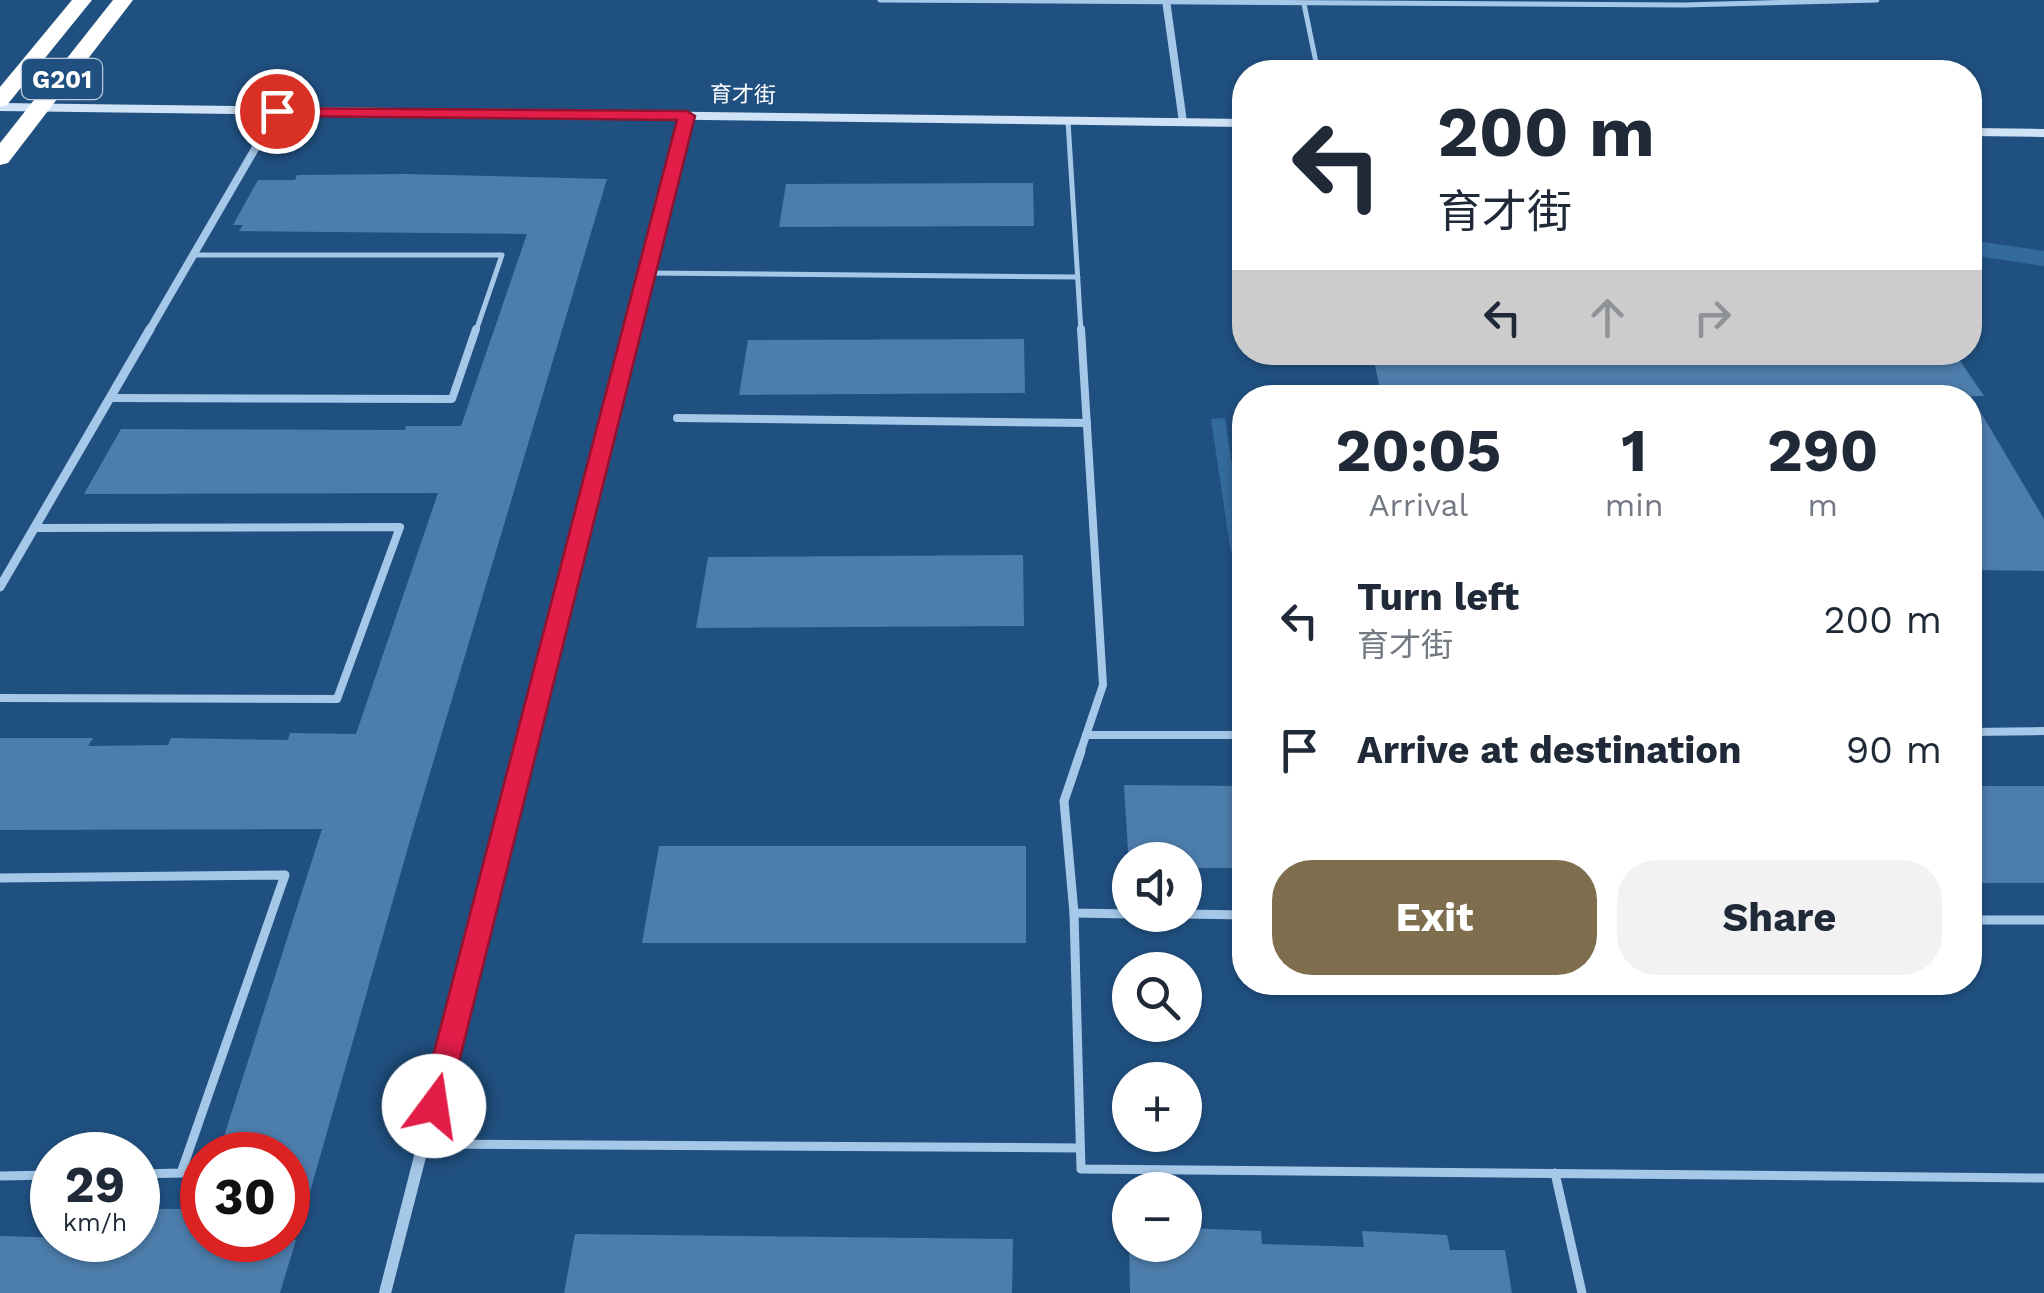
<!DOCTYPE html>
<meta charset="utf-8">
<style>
:root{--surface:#fff;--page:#f2f2f3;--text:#1f2937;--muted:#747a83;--accent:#7f6e4d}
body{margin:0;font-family:"Work Sans","Noto Sans SC",sans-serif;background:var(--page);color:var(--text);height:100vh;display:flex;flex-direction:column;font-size:38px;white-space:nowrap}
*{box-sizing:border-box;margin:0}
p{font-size:32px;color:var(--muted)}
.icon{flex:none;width:55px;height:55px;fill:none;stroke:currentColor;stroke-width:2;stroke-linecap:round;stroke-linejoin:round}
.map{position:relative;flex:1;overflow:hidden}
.side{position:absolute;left:1232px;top:385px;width:750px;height:610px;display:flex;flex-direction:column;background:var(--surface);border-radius:40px;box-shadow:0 2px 8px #0004}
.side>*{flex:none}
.guide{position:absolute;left:1232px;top:60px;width:750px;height:305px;border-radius:40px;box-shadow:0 2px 8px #0004;background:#fff;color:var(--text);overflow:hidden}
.fabs{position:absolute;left:1112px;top:842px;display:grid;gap:20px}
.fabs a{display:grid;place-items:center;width:90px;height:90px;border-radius:50%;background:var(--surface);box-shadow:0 2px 8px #0004;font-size:50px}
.speed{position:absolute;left:30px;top:1132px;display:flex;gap:20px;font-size:50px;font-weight:700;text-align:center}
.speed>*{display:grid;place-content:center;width:130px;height:130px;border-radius:50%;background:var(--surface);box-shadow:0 2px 8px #0004;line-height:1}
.speed small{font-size:25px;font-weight:400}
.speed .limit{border:15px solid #d22;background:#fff;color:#111}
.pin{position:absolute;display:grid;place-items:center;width:85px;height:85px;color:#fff;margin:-42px;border:5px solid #fff;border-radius:50%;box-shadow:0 2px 10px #0007}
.me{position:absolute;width:110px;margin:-55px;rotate:14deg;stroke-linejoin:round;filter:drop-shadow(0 0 8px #0008)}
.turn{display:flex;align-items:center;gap:35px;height:210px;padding:0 40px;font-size:45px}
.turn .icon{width:130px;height:130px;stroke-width:2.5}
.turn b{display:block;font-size:70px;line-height:85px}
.lanes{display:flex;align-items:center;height:95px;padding:0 40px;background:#0003;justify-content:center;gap:50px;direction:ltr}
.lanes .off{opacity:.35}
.eta{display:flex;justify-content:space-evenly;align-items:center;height:170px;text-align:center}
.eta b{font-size:60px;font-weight:700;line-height:70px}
.cta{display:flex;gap:20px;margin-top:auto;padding:20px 40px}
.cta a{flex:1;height:115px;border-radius:40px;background:var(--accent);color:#fff;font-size:40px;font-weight:700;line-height:115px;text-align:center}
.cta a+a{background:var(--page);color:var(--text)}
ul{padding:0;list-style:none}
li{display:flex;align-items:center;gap:30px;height:130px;padding:0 40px}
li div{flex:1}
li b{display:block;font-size:38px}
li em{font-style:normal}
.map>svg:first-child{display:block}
</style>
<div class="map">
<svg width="2044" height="1293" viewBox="0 0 2044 1293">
<rect width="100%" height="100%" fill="#205080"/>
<g fill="#346b9e">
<path d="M1970 240 2044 251V266L1970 255Z"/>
<path d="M1225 418 1245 552 1231 553 1211 419Z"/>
</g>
<g fill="#4d7dab">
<path d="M406 174 607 179 413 830 298 1234 288 1232V1155H218L322 829 0 830V738H93L88 746 168 745 171 738 288 740 290 733 356 734 438 493 84 494 121 429 405 430 406 426H461L527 234 239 231 243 225H233L258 180H295L297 175Z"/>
<path d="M1033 183 1034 226 779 227 786 184Z"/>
<path d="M1024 339 1025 393 739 395 748 340Z"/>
<path d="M1372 352H1954L1984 396H1971L2044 519V571L1970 570V398H1382Z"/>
<path d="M1023 555 1024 626 696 628 708 557Z"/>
<path d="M1124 785 1245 786V868H1185V860H1130L1129 868Z"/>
<rect x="1970" y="786" width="74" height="97"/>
<path d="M659 846H1026V943H642Z"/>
<path d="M138 1209H202V1240H296L280 1293H0V1236L138 1240Z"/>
<path d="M1185 1228 1261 1231 1262 1244 1364 1247 1362 1231 1447 1235 1450 1250H1505L1512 1293H1130L1129 1241 1130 1245H1185Z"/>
<path d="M575 1234 1013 1239 1012 1293H564Z"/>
</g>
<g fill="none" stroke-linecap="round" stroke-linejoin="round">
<g stroke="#a6c8e8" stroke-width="5">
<path d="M880 0 1684 5 1877 0"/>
<path d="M1304 4 1318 72"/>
<path d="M1068 121 1081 331"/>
<path d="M193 255H502L476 331"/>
<path d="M646 273 1078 277"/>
</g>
<g stroke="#a6c8e8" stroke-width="8">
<path d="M110 398 452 399 476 329"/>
<path d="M677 418 1087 423"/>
<path d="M0 698 337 699 400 527 34 528"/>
<path d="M1970 732 2044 731"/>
<path d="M1086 735H1245"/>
<path d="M1080 753 1103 685 1081 329"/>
</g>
<g stroke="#a6c8e8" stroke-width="9">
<path d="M1081 751 1064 801 1074 913 1130 914"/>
<path d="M0 878 285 875 181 1173 138 1174"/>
<path d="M1074 913 1081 1169 2044 1178"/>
<path d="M1185 914 1245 915"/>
<path d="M1970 920H2044"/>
<path d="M424 1144 1080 1148"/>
<path d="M1555 1173 1582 1293"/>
<path d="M0 1176 52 1175"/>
</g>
<g stroke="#a6c8e8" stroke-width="8">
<path d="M1166 0 1183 122"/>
<path d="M149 331 277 111"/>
<path d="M632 331 687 116"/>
</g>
<g stroke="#a6c8e8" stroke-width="9">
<path d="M0 587 150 329"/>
<path d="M523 753 632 329"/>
</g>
<path stroke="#a6c8e8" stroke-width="12" d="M385 1293 524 751"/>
<g fill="#d0e3f6" fill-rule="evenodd">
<path d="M0 103 1245 119V127L0 111Z"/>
<path d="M1970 128 2044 129V137L1970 136Z"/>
</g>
<g fill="#fff" fill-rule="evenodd">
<path d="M72 0H92L7 105 0 107V87Z"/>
<path d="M113 0H133L8 163 0 165V143Z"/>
</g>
</g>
<path fill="#e11d48" stroke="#92132f" stroke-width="2.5" d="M271 108 687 111 695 116 448 1106 444 1116 434 1120 424 1116 420 1106 677 120 277 116 269 111Z"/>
<g text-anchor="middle" stroke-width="8" stroke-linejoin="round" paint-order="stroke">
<g font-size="22" fill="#fff" stroke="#205080">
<text transform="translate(743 94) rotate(1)" y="8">育才街</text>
</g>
<rect fill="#205080" stroke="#bccad9" stroke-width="2.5" x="22" y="59" width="80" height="40" rx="8"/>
<g font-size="25" font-weight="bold" fill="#fff">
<text x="62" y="88">G201</text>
</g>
</g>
</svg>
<div class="fabs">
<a><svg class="icon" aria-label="sound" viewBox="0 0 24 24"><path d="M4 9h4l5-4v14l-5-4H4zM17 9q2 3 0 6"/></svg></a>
<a><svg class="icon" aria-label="search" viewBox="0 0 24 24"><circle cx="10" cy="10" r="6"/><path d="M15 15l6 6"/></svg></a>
<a>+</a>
<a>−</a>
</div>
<div class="speed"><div>29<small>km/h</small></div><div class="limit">30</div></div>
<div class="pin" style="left:277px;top:111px;background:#d93025"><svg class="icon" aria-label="arrive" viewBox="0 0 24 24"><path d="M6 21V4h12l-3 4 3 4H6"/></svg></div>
<svg class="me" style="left:434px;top:1106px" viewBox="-20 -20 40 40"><circle r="19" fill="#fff"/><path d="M0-13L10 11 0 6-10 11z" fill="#e11d48"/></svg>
<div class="guide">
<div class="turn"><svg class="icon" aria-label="left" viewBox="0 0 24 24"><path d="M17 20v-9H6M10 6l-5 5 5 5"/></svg><div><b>200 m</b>育才街</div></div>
<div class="lanes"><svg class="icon" aria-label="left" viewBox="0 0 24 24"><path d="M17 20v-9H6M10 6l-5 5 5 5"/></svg><svg class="icon off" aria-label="ahead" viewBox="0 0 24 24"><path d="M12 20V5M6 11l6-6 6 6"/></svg><svg class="icon off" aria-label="right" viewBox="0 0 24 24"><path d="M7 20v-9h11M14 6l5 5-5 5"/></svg></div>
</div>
<section class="side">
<div class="eta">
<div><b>20:05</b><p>Arrival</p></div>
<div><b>1</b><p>min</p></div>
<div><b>290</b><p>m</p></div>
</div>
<ul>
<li><svg class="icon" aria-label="left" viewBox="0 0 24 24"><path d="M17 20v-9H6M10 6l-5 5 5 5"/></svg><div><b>Turn left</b><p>育才街</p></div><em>200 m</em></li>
<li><svg class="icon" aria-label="arrive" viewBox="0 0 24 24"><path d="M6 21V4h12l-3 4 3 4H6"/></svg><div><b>Arrive at destination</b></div><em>90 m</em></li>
</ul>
<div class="cta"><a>Exit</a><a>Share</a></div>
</section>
</div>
